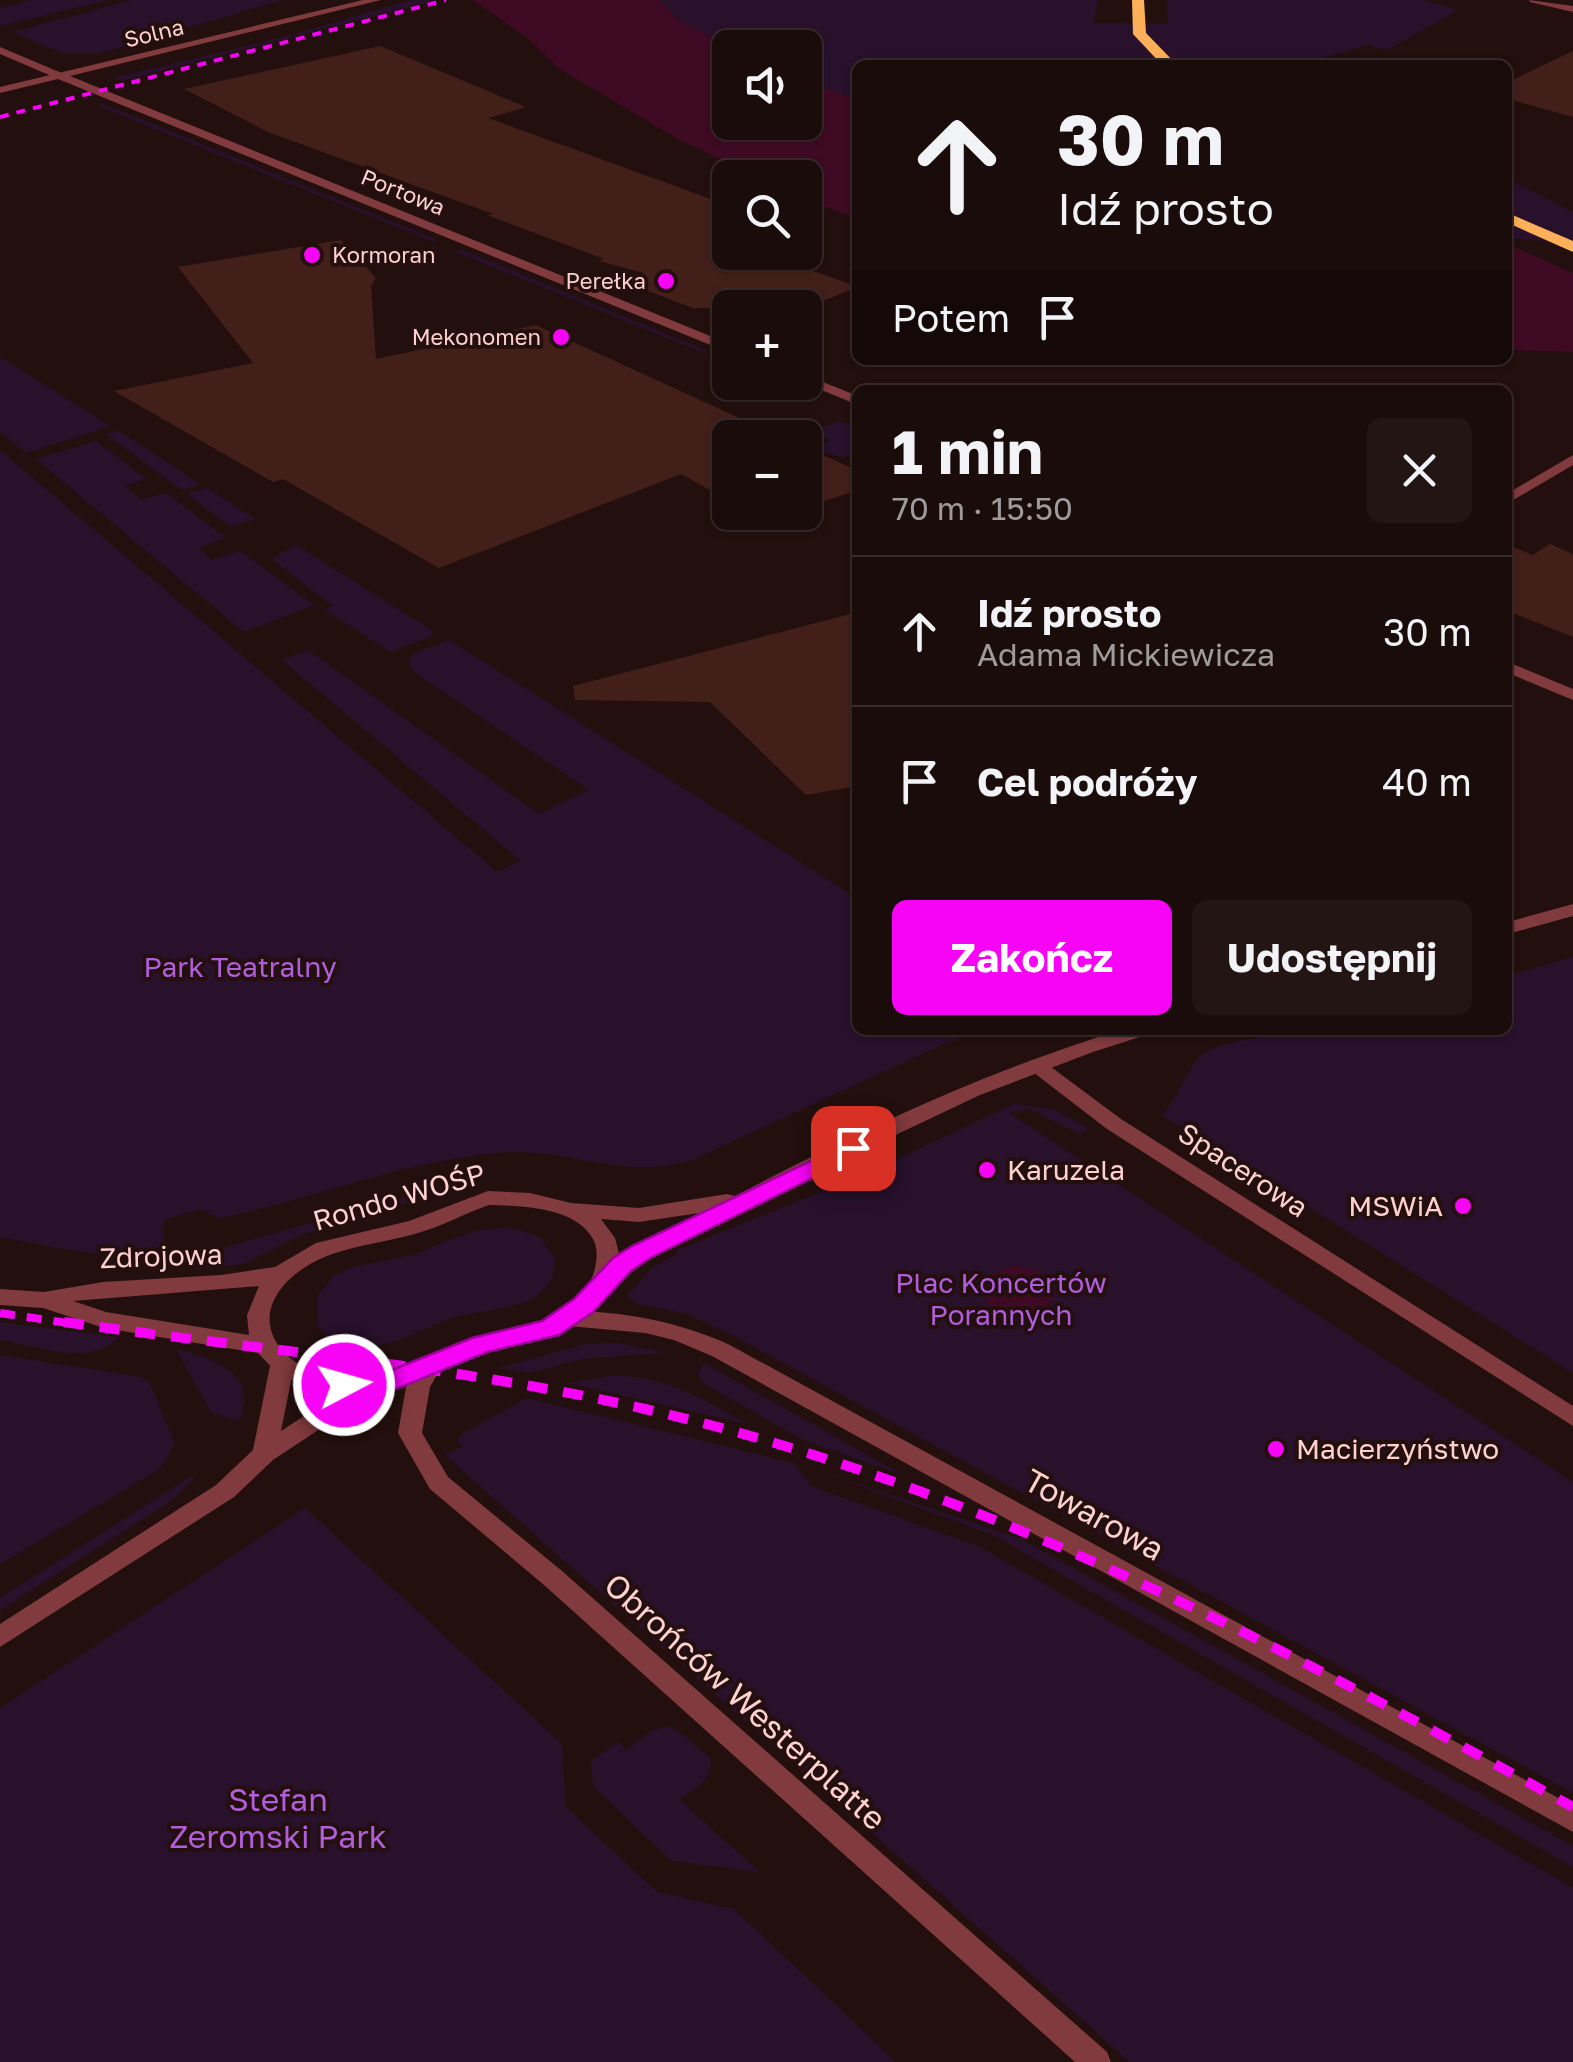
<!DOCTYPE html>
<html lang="pl">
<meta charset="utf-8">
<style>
:root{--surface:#1a0c0a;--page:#231513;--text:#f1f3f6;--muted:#9f9b9c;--line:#382c2b;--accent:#f703f6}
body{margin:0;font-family:"Golos Text",sans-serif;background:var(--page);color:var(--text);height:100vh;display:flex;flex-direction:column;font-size:38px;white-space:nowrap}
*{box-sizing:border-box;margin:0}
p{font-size:32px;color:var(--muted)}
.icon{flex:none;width:55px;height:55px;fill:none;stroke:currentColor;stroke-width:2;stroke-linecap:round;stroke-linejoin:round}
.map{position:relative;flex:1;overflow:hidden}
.panel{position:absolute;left:852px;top:385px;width:660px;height:650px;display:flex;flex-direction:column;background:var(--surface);border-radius:15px;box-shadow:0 2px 8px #0004,0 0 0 2px var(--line)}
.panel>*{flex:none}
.guide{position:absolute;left:852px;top:60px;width:660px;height:305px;border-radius:15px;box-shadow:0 2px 8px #0004,0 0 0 2px var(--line);background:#1a0c0a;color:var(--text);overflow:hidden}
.fabs{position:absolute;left:712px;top:30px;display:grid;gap:20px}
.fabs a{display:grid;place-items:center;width:110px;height:110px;border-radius:15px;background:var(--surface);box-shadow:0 2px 8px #0004,0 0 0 2px var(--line);font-size:50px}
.pin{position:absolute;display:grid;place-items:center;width:85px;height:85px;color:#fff;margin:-42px;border-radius:20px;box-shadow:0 5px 15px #0006}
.me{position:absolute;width:110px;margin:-55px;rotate:84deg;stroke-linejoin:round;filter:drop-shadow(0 0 8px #0008)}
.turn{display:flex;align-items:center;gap:35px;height:210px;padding:0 40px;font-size:45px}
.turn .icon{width:130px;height:130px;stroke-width:2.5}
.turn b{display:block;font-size:70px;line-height:85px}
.then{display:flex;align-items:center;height:95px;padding:0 40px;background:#0003;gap:20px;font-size:38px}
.round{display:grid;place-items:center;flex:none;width:105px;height:105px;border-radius:15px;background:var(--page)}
.summary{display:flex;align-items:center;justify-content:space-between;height:170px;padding:0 40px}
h1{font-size:60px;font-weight:700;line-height:75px}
.cta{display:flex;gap:20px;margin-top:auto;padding:20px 40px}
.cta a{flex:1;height:115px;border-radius:15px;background:var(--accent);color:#fff;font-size:40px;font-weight:700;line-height:115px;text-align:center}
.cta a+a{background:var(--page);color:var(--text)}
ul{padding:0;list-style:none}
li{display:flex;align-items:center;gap:30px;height:150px;padding:0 40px;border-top:2px solid var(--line)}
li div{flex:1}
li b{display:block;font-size:38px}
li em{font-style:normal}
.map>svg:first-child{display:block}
</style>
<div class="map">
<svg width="1573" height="2062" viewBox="0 0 1573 2062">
<rect width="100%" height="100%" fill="#23100e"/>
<g fill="#29112c">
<path d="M31 0H108L0 26V8Z"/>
<path d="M132 0H282L98 54H64L13 32Z"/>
<path d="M410 0H437L122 81 113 78 295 34Z"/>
<path d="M658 0H1098L1094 23 1168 24 1167 0H1424L1458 10 1387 50 1367 45 1308 62 1314 65H858L857 100 805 81V48C736 48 710 51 658 0Z"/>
<path d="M99 102 435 239 436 243 101 107Z"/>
<path d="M1508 179 1573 212V248L1508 243Z"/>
<path d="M463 250 705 350 707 354 453 251Z"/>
<path d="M0 357 110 426 26 453 0 431Z"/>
<path d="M839 421 857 426V451L843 457 817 451 830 440 819 434V429Z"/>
<path d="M118 430 200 484 182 490 106 434Z"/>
<path d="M96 441 146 479 124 486 141 500 166 493 226 538 198 548 212 560 240 551 314 605 244 632 36 459Z"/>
<path d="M0 450 497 872 521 861 282 660 308 650 539 814 589 790 414 672 408 663 413 654 449 640 857 898 858 1030H987L946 1043 692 1160C620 1182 567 1146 496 1153 401 1162 313 1199 220 1218L199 1209 164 1220V1243C135 1269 38 1243 0 1237Z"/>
<path d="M207 488 255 519 231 527 187 494Z"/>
<path d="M296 545 433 631 430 637 391 652 325 610 333 606 272 559Z"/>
<path d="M1573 957V1373L1162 1115C1179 1098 1185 1071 1200 1057 1239 1022 1449 1030 1508 1030V976Z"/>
<path d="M1014 1104 1053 1109 1088 1129 1080 1134 1031 1109 1009 1113 1573 1482V1793L736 1337 688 1314 638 1304 627 1296 653 1267 677 1254 675 1251 862 1175 869 1181 894 1168 889 1163Z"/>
<path d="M449 1184 452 1189 301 1235 243 1264 196 1270 201 1254Z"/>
<path d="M509 1227 540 1237 555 1259C555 1311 492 1307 456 1317 413 1330 359 1372 318 1326V1295L334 1276 353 1267 412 1255 474 1231Z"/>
<path d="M0 1322 118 1337C94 1368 33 1345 0 1340Z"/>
<path d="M618 1343 665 1353 581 1359 529 1373 499 1368 585 1344Z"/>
<path d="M176 1349C211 1358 262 1374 238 1421L211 1412Z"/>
<path d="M0 1355 141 1377 149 1382 175 1443 161 1468 0 1564Z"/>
<path d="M703 1363 905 1476 801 1439 705 1384 698 1375Z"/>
<path d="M610 1376C664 1374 701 1398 747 1424L568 1383Z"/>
<path d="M527 1398 794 1463 811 1486 980 1547 1573 1888V2062H1130L833 1798 868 1805 843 1782 806 1775 445 1455 463 1447 458 1440 462 1434Z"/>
<path d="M818 1470 1021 1539 1573 1846V1867L993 1535Z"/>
<path d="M192 1476 195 1478 171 1501 0 1610V1598Z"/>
<path d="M305 1508 562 1744 566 1807 657 1892 734 1909 896 2062H0V1708Z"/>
<path d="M668 1727 677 1730 710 1759C714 1780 694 1788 680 1800L759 1872 672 1861 593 1786 591 1761 618 1742 627 1750 652 1730Z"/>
</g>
<g fill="#3f0a23">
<path d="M473 0H658L680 21 730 48V122H805V81L857 100V218L805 200V178L758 177 678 139 560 69 526 37Z"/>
<path d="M1508 243 1573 248V352L1508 350Z"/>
<path d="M1014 1266C1034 1268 1051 1274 1055 1295L1046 1309 1016 1317 989 1305 982 1290 987 1276Z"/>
</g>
<path fill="#23100e" d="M1508 238 1573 243V273L1508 244Z"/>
<g fill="#431f1a">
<path d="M380 46 526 107 488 118 730 206V252H760L858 287 805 308H693L624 282 644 273 599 261 604 259 487 215 493 214 268 132 184 89Z"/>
<path d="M1573 51V117L1508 99V82Z"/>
<path d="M341 240 376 278 371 286 376 359 536 325 783 438H730V501L681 474 439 568 283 479 273 482 114 391 253 363 178 267Z"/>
<path d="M805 447 858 471V490L821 502 805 494Z"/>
<path d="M1550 544 1573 554V637L1508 611V545L1533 555Z"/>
<path d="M858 612V786L806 795 710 702 575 700 573 686Z"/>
</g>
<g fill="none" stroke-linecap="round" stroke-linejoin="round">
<g fill="#813a3e" fill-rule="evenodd">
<path d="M1529 0 1573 6V12L1530 2Z"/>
<path d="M0 47 64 74 65 76 56 78 0 54Z"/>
<path d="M1573 455V465L1508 503V493Z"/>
<path d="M1036 1059 1043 1061 1121 1119 1573 1406V1426L1107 1129 1029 1069 1026 1065 1029 1061Z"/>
<path d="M566 1311C623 1311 676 1321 728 1344L1573 1806V1832L712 1356 674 1340 645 1333 558 1325 555 1319 558 1313Z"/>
<path d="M282 1358 290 1360 294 1366 281 1431 361 1379H377L381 1385 377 1391 273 1460 234 1497 0 1647V1624L216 1485 253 1450 270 1366 274 1360Z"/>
<path d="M429 1360 437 1362 441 1368 430 1387 422 1433 448 1477 562 1571 1107 2052 1111 2062H1075L544 1585 430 1489 398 1433 406 1387 421 1362Z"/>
</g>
<g fill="#813a3e" fill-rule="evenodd">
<path d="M363 0H381L70 76 730 344V353L58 79 0 93V87Z"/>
<path d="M805 375 858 396V405L802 382H805Z"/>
<path d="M1508 662 1573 689V700L1508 673Z"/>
<path d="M1573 904V916L1508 934V922Z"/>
<path d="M1121 1030H1152L1149 1034 1093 1052 980 1095 813 1174 645 1262 610 1289 602 1304 574 1326 485 1352 388 1388 341 1394 317 1390 278 1374 258 1353 104 1328 43 1308 0 1305V1289L44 1292 103 1282 221 1275 275 1267 316 1243 409 1221 488 1191 530 1193 571 1203 639 1208 727 1194 735 1196C859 1131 986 1071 1121 1030ZM489 1205C520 1206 575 1206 593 1239 598 1248 597 1259 595 1268 582 1325 518 1325 472 1339 451 1346 430 1355 408 1363 387 1371 365 1378 342 1377 287 1375 241 1323 291 1278 326 1246 375 1246 418 1233 443 1226 465 1213 489 1205ZM706 1212 620 1258 615 1238 601 1219 639 1222ZM259 1286 247 1315 249 1335 106 1312 73 1301Z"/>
</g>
<g fill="#fdb059" fill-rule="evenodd">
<path d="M1132 0H1144L1146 33 1177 65H1162L1133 34Z"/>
<path d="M1508 213 1573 241V252L1508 223Z"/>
</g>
<path stroke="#f703f6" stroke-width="4" stroke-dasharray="9 8" stroke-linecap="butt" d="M0 117 446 0"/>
<path stroke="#f703f6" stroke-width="8" stroke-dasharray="15 12" stroke-linecap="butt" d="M0 1313 81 1325"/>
<path stroke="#f703f6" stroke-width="10" stroke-dasharray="20 16" stroke-linecap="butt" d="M64 1322C258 1350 453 1365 645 1409 979 1485 1276 1643 1573 1807"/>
</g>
<path fill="#f703f6" stroke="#a102a0" stroke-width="2.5" d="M853 1141 865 1148 861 1154 650 1258 631 1271 593 1312 559 1335 487 1352 396 1389 344 1394 331 1385 335 1378 392 1370 472 1338 542 1321 574 1299 613 1258 632 1246Z"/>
<g fill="#f703f6" stroke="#23100e" stroke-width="4">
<circle cx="312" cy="255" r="10"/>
<circle cx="666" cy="281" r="10"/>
<circle cx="561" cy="337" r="10"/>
<circle cx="987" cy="1170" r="10"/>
<circle cx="1463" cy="1206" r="10"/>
<circle cx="1276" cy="1449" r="10"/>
</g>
<g text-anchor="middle" stroke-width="8" stroke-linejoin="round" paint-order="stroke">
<g font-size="22" fill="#fed1d0" stroke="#23100e">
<text transform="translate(154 33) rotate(-13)" y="8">Solna</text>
<text transform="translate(403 192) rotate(22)" y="8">Portowa</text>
</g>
<g font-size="22" fill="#fed1d0" stroke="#23100e" text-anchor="end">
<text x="332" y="263" text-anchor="start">Kormoran</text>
<text x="646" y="289">Perełka</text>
<text x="541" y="345">Mekonomen</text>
</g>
<g font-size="28" fill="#b25dde" stroke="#23100e">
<text x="240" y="977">Park Teatralny</text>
<text x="1001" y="1293">Plac Koncertów<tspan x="1001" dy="32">Porannych</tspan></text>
</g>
<g font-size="28" fill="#fed1d0" stroke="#23100e" text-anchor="start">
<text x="1007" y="1180">Karuzela</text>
<text x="1443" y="1216" text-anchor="end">MSWiA</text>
<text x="1296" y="1459">Macierzyństwo</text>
</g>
<g font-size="28" fill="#fed1d0" stroke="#23100e">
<text transform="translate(1243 1170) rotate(33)" y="10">Spacerowa</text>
<text transform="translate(399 1197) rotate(-16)" y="10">Rondo WOŚP</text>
<text transform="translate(161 1256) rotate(-2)" y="10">Zdrojowa</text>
</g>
<g font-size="32" fill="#fed1d0" stroke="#23100e">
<text transform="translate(1094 1515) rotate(29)" y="11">Towarowa</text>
<text transform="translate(745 1702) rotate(42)" y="11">Obrońców Westerplatte</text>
</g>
<g font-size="32" fill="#b25dde" stroke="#23100e">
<text x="278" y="1811">Stefan<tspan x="278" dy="37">Zeromski Park</tspan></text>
</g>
</g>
</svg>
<div class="fabs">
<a><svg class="icon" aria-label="sound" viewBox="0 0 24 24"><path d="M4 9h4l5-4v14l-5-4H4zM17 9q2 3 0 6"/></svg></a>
<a><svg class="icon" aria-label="search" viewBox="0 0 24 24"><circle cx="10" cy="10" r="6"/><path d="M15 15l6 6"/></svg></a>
<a>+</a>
<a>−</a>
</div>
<div class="pin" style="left:853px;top:1148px;background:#d93025"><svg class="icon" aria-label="arrive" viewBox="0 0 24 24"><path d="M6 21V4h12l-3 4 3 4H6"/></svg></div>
<svg class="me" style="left:344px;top:1385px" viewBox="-20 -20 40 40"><circle r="17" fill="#f703f6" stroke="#fff" stroke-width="3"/><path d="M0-11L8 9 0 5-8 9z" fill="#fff"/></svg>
<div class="guide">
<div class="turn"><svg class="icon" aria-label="ahead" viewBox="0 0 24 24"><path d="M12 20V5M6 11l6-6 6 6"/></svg><div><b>30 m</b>Idź prosto</div></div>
<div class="then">Potem<svg class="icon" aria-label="arrive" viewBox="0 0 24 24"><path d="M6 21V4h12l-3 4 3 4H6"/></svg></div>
</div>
<section class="panel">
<div class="summary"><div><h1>1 min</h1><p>70 m · 15:50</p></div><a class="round"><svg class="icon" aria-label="close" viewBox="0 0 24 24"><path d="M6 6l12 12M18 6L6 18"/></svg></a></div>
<ul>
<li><svg class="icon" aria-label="ahead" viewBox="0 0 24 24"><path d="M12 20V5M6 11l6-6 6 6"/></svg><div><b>Idź prosto</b><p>Adama Mickiewicza</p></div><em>30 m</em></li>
<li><svg class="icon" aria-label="arrive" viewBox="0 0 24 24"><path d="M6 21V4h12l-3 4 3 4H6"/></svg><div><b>Cel podróży</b></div><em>40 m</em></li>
</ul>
<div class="cta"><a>Zakończ</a><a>Udostępnij</a></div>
</section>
</div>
